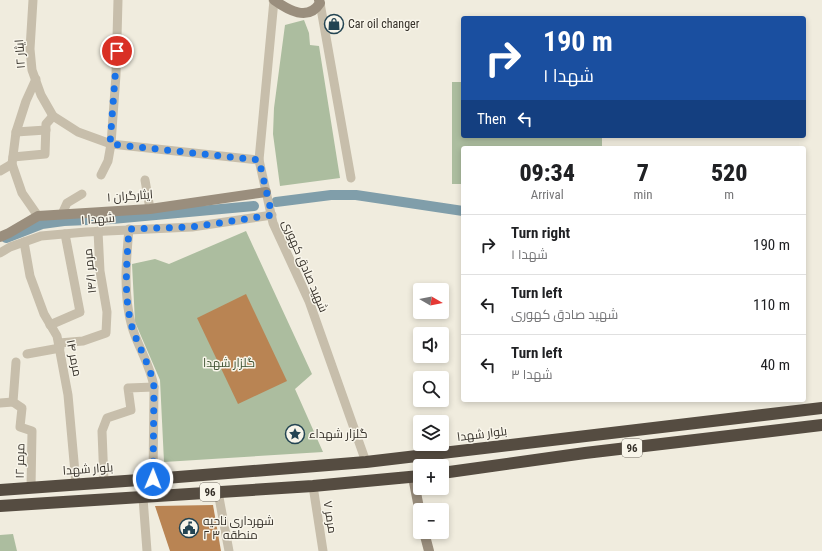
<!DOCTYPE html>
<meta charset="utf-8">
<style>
:root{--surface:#fff;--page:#f6f6f6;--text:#202124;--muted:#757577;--line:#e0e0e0}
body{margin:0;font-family:"Roboto Condensed",Cairo,sans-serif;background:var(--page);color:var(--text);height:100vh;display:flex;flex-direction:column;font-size:15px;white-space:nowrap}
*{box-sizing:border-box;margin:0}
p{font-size:13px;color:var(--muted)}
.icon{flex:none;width:22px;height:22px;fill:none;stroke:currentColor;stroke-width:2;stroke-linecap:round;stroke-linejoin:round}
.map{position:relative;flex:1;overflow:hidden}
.side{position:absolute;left:461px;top:146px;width:345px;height:256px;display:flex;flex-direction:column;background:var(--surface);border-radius:4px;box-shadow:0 2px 6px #0003}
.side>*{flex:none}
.banner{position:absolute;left:461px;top:16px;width:345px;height:122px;border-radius:4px;box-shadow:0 2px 6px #0003;background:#1a4fa0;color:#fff;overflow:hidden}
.needle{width:26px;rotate:99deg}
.tools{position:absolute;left:413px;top:283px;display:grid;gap:8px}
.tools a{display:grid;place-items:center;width:36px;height:36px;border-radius:4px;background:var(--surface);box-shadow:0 2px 6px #0003;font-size:20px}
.pin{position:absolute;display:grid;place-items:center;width:34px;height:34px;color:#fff;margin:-17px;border:2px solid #fff;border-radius:50%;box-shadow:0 1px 4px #0007}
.me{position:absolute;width:44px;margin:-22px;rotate:1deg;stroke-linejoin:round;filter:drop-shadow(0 0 3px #0008)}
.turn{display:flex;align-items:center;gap:14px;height:84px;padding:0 16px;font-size:18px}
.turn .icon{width:52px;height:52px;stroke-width:2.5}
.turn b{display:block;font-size:28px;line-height:34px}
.then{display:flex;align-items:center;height:38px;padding:0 16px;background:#0003;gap:8px;font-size:15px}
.eta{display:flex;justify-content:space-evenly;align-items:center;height:68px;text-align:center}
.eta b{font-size:24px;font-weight:800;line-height:28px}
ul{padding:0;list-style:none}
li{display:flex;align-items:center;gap:12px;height:60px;padding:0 16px;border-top:1px solid var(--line)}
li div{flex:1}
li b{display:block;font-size:15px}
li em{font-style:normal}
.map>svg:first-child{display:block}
</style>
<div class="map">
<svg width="822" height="551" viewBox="0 0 822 551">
<rect width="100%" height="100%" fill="#f0ecde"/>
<g fill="#acbd9f">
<path d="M304 20 309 33 310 45 319 46 340 178 280 186 273 134 274 108 285 25Z"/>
<path d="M452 82H463V136H602V148H463V184H452Z"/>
<path d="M246 231 312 374 295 389 323 452 164 462 160 380 135 322 132 264 155 259 169 264Z"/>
<path d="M13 534 17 551H0V535Z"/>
</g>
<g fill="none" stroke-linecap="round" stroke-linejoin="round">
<g stroke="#809eaa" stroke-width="10">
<path d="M276 202 331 195H356L463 211"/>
<path d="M6 238 42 224 64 221 112 219 254 206"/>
</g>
</g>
<g fill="#b98453">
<path d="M246 294 287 381 238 404 197 318Z"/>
<path d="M213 505 221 551H170L155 506Z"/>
</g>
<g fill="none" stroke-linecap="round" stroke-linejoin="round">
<g stroke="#c7beab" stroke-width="9">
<path d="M33 0 30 49 32 70 41 95 53 116 78 132 111 144 259 160"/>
<path d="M273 0H274L259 160 273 223 309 301 366 462"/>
<path d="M320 3 351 178"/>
<path d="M36 79 26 101 16 132 12 164 22 193 38 216"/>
<path d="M16 132 46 130"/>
<path d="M13 157 45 154 46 124 53 116"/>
<path d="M0 171 12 164"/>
<path d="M101 175 108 161 111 144 116 75 118 0"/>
<path d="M145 180 150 209"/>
<path d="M62 214 67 203 82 194"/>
<path d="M129 229C126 261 123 295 132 327 138 347 151 366 154 387L153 479"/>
<path d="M24 242 30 276 44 314 57 336 68 395 76 484"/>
<path d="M0 253 10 247 41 236 86 232 192 227 272 215"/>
<path d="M50 325 80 312 65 234"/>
<path d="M59 343 83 341 106 333 107 312 100 271 98 231"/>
<path d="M27 354 60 348"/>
<path d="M16 362 13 402 22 408 20 427 32 431 31 488"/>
<path d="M0 403 13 402"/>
<path d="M104 482 102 431 107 418 131 410 128 388 154 387"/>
<path d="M313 486 323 551"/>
<path d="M218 492 229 551"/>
<path d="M143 498 147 551"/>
</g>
<g stroke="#9a8e7d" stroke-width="10">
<path d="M274 0C288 10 308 22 320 3L319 0"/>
<path d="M0 237 9 233 38 216 150 209 266 192"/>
<path d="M413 477 420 513"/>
<path d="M424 532 429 551"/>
</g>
<g stroke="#554c41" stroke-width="12">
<path d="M442 473 585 453 822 425"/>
<path d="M0 490 153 479 366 462 822 408"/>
<path d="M0 506 313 486 420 476"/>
</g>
</g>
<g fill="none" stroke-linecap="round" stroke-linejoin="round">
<path stroke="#1a73e8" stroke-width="7" stroke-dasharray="0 12.6" d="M117 51 110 144 259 160 272 215 192 227 129 229C127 261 123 295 132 327 138 347 151 366 154 387L153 479"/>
</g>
<defs>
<g id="shop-ring" transform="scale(1)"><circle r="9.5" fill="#f8f5ea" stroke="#234452" stroke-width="1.5"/><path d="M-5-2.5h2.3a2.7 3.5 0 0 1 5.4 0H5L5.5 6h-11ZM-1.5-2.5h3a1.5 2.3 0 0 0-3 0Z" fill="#234452"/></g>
<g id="sight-ring" transform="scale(1)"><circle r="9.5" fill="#f8f5ea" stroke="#234452" stroke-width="1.5"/><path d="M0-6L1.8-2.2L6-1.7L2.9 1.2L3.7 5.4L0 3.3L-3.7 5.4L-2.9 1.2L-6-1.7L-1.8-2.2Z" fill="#234452"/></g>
<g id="civic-ring" transform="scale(1)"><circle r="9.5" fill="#f8f5ea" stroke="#234452" stroke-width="1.5"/><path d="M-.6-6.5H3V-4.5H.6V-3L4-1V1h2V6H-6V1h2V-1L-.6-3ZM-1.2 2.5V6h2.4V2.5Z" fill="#234452"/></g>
</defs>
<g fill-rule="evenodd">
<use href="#shop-ring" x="334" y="24"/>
<use href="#sight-ring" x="295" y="434"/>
<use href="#civic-ring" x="189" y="528"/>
</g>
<g text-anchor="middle" stroke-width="3" stroke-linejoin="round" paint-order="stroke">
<g fill="#f8f5ea" stroke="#706b63" stroke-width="1">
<rect x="622" y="439" width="20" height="18" rx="3"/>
<rect x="200" y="483" width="20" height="18" rx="3"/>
</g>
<g font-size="11" font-weight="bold" fill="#353029">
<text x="632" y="452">96</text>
<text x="210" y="496">96</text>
</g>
<g font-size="12" fill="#353029" stroke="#f8f5ea" text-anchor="start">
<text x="348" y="28">Car oil changer</text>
<text x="309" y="438">گلزار شهداء</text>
<text x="203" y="525">شهرداری ناحیه<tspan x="203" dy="14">۲ منطقه ۳</tspan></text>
</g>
<g font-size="12" fill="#353029" stroke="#f8f5ea">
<text transform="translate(20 54) rotate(-94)" y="4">ایثار ۱۲</text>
<text transform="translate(130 196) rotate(-4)" y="4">ایثارگران ۱</text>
<text transform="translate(98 219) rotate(-4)" y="4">شهدا ۱</text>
<text transform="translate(305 266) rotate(67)" y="4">شهید صادق کهوری</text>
<text transform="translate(90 271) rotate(-96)" y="4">مرمر ۱۴/۱</text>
<text transform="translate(74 358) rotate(79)" y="4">مرمر ۱۴</text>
<text transform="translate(482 434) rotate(-7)" y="4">بلوار شهدا</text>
<text transform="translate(20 461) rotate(-89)" y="4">مرمر ۱۲</text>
<text transform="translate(88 469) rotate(-4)" y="4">بلوار شهدا</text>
<text transform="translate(330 517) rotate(81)" y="4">مرمر ۷</text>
</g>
<g font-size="12" fill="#3d5130" stroke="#f8f5ea">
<text x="229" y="367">گلزار شهدا</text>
</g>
</g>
</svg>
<div class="tools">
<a><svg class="needle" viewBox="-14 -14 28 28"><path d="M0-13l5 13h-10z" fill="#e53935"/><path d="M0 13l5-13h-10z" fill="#757577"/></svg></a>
<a><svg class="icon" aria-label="sound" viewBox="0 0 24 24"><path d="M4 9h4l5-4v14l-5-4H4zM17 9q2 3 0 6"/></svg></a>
<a><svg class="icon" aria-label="search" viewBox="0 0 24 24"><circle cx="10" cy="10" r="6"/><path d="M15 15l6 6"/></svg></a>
<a><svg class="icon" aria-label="layers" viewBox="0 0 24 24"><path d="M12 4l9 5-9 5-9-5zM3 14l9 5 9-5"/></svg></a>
<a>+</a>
<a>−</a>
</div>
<div class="pin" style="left:117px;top:51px;background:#d93025"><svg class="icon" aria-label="arrive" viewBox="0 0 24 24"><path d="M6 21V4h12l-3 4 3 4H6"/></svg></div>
<svg class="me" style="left:153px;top:479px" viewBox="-20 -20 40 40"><circle r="17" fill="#1a73e8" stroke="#fff" stroke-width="3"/><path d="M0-11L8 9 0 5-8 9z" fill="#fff"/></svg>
<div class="banner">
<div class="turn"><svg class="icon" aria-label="right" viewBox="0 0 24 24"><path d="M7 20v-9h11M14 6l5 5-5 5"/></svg><div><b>190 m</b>شهدا ۱</div></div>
<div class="then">Then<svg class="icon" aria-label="left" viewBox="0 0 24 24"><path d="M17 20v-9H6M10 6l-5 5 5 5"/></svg></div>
</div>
<section class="side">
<div class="eta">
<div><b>09:34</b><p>Arrival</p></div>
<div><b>7</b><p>min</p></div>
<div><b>520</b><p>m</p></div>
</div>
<ul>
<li><svg class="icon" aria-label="right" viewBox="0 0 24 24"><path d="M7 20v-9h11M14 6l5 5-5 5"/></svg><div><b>Turn right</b><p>شهدا ۱</p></div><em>190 m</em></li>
<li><svg class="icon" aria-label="left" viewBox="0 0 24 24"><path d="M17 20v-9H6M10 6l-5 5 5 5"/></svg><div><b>Turn left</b><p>شهید صادق کهوری</p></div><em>110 m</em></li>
<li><svg class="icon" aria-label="left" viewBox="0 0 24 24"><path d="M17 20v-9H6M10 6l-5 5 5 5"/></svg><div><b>Turn left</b><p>شهدا ۳</p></div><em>40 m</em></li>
</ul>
</section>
</div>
